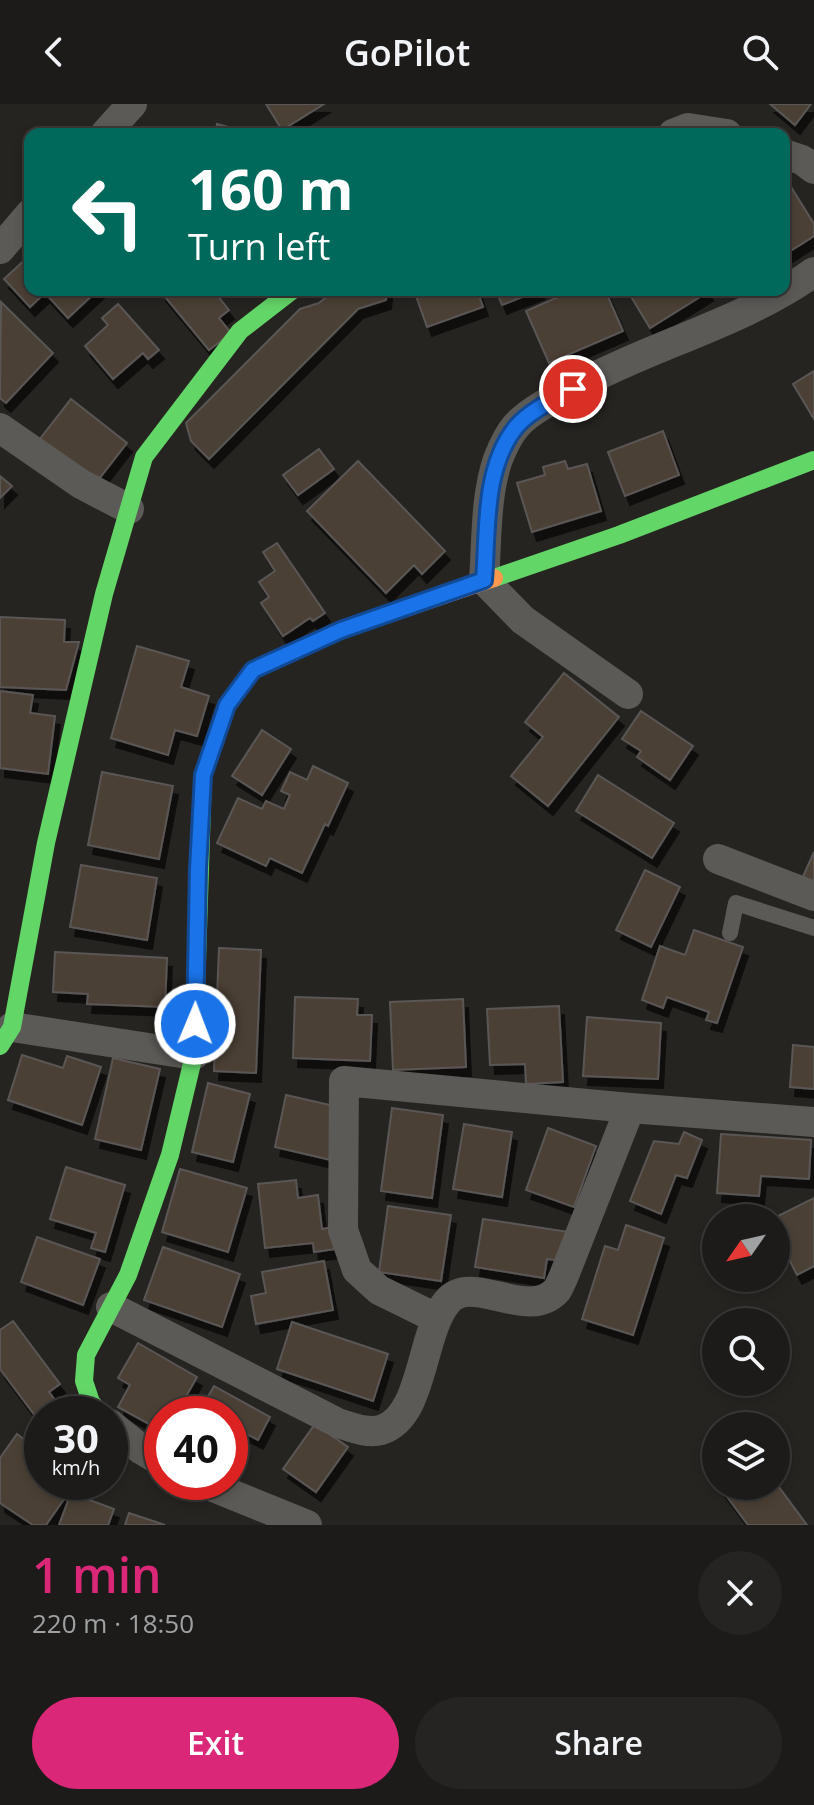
<!DOCTYPE html>
<meta charset="utf-8">
<style>
:root{--surface:#1c1b19;--page:#252422;--text:#f1f3f6;--muted:#a0a1a2;--line:#3a3938;--accent:#db2777}
body{margin:0;font-family:"Open Sans",sans-serif;background:var(--page);color:var(--text);height:100vh;display:flex;flex-direction:column;font-size:30px;white-space:nowrap}
*{box-sizing:border-box;margin:0}
p{font-size:26px;color:var(--muted)}
.icon{flex:none;width:44px;height:44px;fill:none;stroke:currentColor;stroke-width:2;stroke-linecap:round;stroke-linejoin:round}
.map{position:relative;height:1421px;overflow:hidden}
.details{display:flex;flex-direction:column;background:var(--surface);flex:1}
.details>*{flex:none}
.hud{position:absolute;left:24px;top:24px;width:766px;height:168px;border-radius:16px;box-shadow:0 4px 12px #0003,0 0 0 2px var(--line);background:#00695c;color:#fff;overflow:hidden}
.needle{width:52px;rotate:236deg}
.controls{position:absolute;left:702px;top:1100px;display:grid;gap:16px}
.controls a{display:grid;place-items:center;width:88px;height:88px;border-radius:50%;background:var(--surface);box-shadow:0 4px 12px #0003,0 0 0 2px var(--line);font-size:40px}
.speed{position:absolute;left:24px;top:1292px;display:flex;gap:16px;font-size:40px;font-weight:700;text-align:center}
.speed>*{display:grid;place-content:center;width:104px;height:104px;border-radius:50%;background:var(--surface);box-shadow:0 4px 12px #0003,0 0 0 2px var(--line);line-height:1}
.speed small{font-size:20px;font-weight:400}
.speed .limit{border:12px solid #d22;background:#fff;color:#111}
.pin{position:absolute;display:grid;place-items:center;width:68px;height:68px;color:#fff;margin:-34px;border:4px solid #fff;border-radius:50%;box-shadow:0 2px 8px #0007}
.me{position:absolute;width:88px;margin:-44px;rotate:1deg;stroke-linejoin:round;filter:drop-shadow(0 0 6px #0008)}
.turn{display:flex;align-items:center;gap:28px;height:168px;padding:0 32px;font-size:36px}
.turn .icon{width:104px;height:104px;stroke-width:2.5}
.turn b{display:block;font-size:56px;line-height:68px}
.round{display:grid;place-items:center;flex:none;width:84px;height:84px;border-radius:42px;background:var(--page)}
.overview{display:flex;align-items:center;justify-content:space-between;height:136px;padding:0 32px}
h1{font-size:48px;font-weight:600;line-height:60px;color:var(--accent)}
.button{display:flex;gap:16px;margin-top:auto;padding:16px 32px}
.button a{flex:1;height:92px;border-radius:48px;background:var(--accent);color:#fff;font-size:32px;font-weight:600;line-height:92px;text-align:center}
.button a+a{background:var(--page);color:var(--text)}
header{display:flex;justify-content:space-between;align-items:center;height:104px;padding:0 32px;background:var(--surface);font-size:36px;font-weight:600}
.map>svg:first-child{display:block}
</style>
<header><svg class="icon" aria-label="back" viewBox="0 0 24 24"><path d="M15 5l-7 7 7 7"/></svg>GoPilot<svg class="icon" aria-label="search" viewBox="0 0 24 24"><circle cx="10" cy="10" r="6"/><path d="M15 15l6 6"/></svg></header>
<div class="map">
<svg width="814" height="1421" viewBox="0 0 814 1421">
<defs>
<filter id="shadow"><feDropShadow dx="5" dy="9" stdDeviation="0" flood-color="#0009"/></filter>
</defs>
<rect width="100%" height="100%" fill="#262421"/>
<g fill="#4c3f36" stroke="#5a5755" stroke-width="2" filter="url(#shadow)">
<path d="M266 0H324L282 26Z"/>
<path d="M770 0H811L795 21Z"/>
<path d="M217 20 256 30H215Z"/>
<path d="M788 78 814 120V132L784 151V80Z"/>
<path d="M30 151V186H98L68 214 45 189 30 203 4 175Z"/>
<path d="M163 186H213L229 206 219 214 231 229 209 246 161 188Z"/>
<path d="M335 186H387L386 196 358 205 209 355 191 337 186 319 300 205 319 199Z"/>
<path d="M414 186H477L483 203 427 223Z"/>
<path d="M496 186H540L502 201Z"/>
<path d="M574 186H605L623 227 549 259 526 207Z"/>
<path d="M627 186H707L708 188 650 224Z"/>
<path d="M1 198 53 249 6 299 0 294Z"/>
<path d="M118 200 159 246 148 255 143 249 113 275 85 242 108 221 102 214Z"/>
<path d="M814 267V315L793 280Z"/>
<path d="M71 295 127 339 95 380 39 336Z"/>
<path d="M663 327 679 371 625 392 608 348Z"/>
<path d="M319 345 334 365 298 391 283 371Z"/>
<path d="M358 357 445 447 422 470 414 461 386 489 307 407Z"/>
<path d="M565 357 568 365 587 360 601 407 532 428 517 379 545 371 543 363Z"/>
<path d="M0 372 12 382 0 394Z"/>
<path d="M277 439 325 509 313 517 310 514 283 532 261 499 269 493 259 478 275 467 263 448Z"/>
<path d="M0 513 65 516 64 538H79L66 586 0 583Z"/>
<path d="M137 542 189 557 181 583 209 592 197 632 175 626 168 651 111 634Z"/>
<path d="M564 569 619 613 548 702 511 672 543 633 525 618Z"/>
<path d="M0 587 33 591 30 609 55 612 48 670 0 664Z"/>
<path d="M641 607 693 642 670 676 637 653 641 647 622 635Z"/>
<path d="M262 626 291 645 262 691 232 672Z"/>
<path d="M313 662 348 679 328 722 325 720 302 769 270 754 266 762 217 739 238 694 262 705 266 697 284 705 290 691 281 687 290 668 307 676Z"/>
<path d="M102 668 173 682 159 755 88 741Z"/>
<path d="M598 671 674 719 652 754 576 707Z"/>
<path d="M814 748V783L801 777Z"/>
<path d="M81 761 157 774 147 836 70 823Z"/>
<path d="M645 766 680 783 651 843 616 826Z"/>
<path d="M694 826 743 843 717 919 706 916 709 908 667 893 663 904 642 896 660 842 685 851Z"/>
<path d="M219 844 261 846 256 969 214 967Z"/>
<path d="M55 848 167 854 165 903 87 900 88 890 53 888Z"/>
<path d="M295 893 358 895 357 911H372L370 957 293 954Z"/>
<path d="M463 895 466 963 393 966 390 898Z"/>
<path d="M559 902 563 978 526 980 525 960 490 961 487 905Z"/>
<path d="M587 913 661 919 658 975 583 972Z"/>
<path d="M793 941 814 943V985L790 983Z"/>
<path d="M22 951 63 964 67 952 101 963 82 1021 8 996Z"/>
<path d="M113 954 160 965 141 1046 95 1035Z"/>
<path d="M208 979 250 990 233 1058 192 1048Z"/>
<path d="M286 991 343 1004 331 1056 275 1043Z"/>
<path d="M392 1004 443 1011 432 1094 381 1087Z"/>
<path d="M464 1020 512 1028 502 1093 453 1085Z"/>
<path d="M548 1024 596 1042 574 1103 526 1086Z"/>
<path d="M684 1028 702 1036 687 1074 676 1071 661 1110 630 1097 654 1037 679 1040Z"/>
<path d="M721 1030 811 1036 809 1075 761 1072 759 1092 717 1089Z"/>
<path d="M66 1063 125 1081 105 1148 91 1144 96 1129 50 1115Z"/>
<path d="M180 1065 247 1084 228 1148 162 1128Z"/>
<path d="M296 1076 298 1094 318 1091 322 1125 334 1123 336 1145 314 1148 313 1139 265 1144 258 1080Z"/>
<path d="M814 1094V1162L797 1171 776 1129 774 1114Z"/>
<path d="M388 1102 451 1111 441 1177 379 1168Z"/>
<path d="M483 1115 569 1128 565 1157 547 1155 544 1174 475 1163Z"/>
<path d="M626 1121 664 1134 633 1231 582 1215 605 1142 618 1146Z"/>
<path d="M37 1133 100 1155 83 1201 21 1178Z"/>
<path d="M163 1143 240 1170 222 1223 144 1196Z"/>
<path d="M324 1157 333 1206 256 1220 251 1192 266 1189 262 1168Z"/>
<path d="M13 1217 60 1280 49 1288 64 1308 42 1310V1321L0 1265V1226Z"/>
<path d="M292 1218 388 1250 373 1297 277 1265Z"/>
<path d="M138 1239 197 1273 176 1310H162V1327L118 1303 130 1281 118 1274Z"/>
<path d="M214 1282 270 1313 258 1336 245 1329 231 1355 230 1310H198Z"/>
<path d="M315 1320 348 1343 316 1388 283 1365Z"/>
<path d="M17 1330 42 1348V1378H76L46 1421H33L0 1399V1354Z"/>
<path d="M716 1355V1378L705 1363Z"/>
<path d="M776 1379 807 1421H748L719 1382H776Z"/>
<path d="M71 1389 114 1405 108 1421H59Z"/>
<path d="M129 1409 165 1421H125Z"/>
</g>
<g fill="none" stroke-linecap="round" stroke-linejoin="round">
<path stroke="#5c5a57" stroke-width="16" d="M730 829 736 799 814 824"/>
<g stroke="#5c5a57" stroke-width="30">
<path d="M105 30 132 0"/>
<path d="M673 30 688 24 727 30"/>
<path d="M784 50 802 56 814 65"/>
<path d="M0 145 30 110"/>
<path d="M0 324 81 380 129 405"/>
<path d="M628 590 523 516 484 476C487 436 485 393 498 355 502 345 509 330 516 322 531 305 558 293 577 282 654 240 743 219 814 168"/>
<path d="M718 755 814 792"/>
<path d="M12 923 194 951"/>
<path d="M111 1203 338 1319C351 1323 367 1330 381 1326 424 1313 420 1230 447 1198 471 1167 528 1219 557 1186 560 1181 563 1174 565 1169L630 1004"/>
<path d="M436 1214 379 1186 357 1166 343 1126 344 977 630 1004 814 1018"/>
<path d="M110 1320 142 1346 162 1358"/>
<path d="M201 1378 307 1421"/>
</g>
<g stroke="#63d668" stroke-width="18">
<path d="M494 474 619 431 814 356"/>
<path d="M0 942 12 923 46 739 104 490 144 353 240 227 293 186"/>
<path d="M101 1310 91 1298 84 1277 86 1251 128 1171 170 1051 194 951 203 671 214 640"/>
</g>
<path stroke="#ff974d" stroke-width="18" d="M214 640 227 601 253 566 341 526 494 474"/>
</g>
<g fill="none" stroke-linecap="round" stroke-linejoin="round">
<g stroke="#114b97" stroke-width="20">
<path id="route" d="M195 920 198 765 203 671 227 601 253 566 341 526 484 476C488 427 483 364 516 323 529 307 555 295 573 285"/>
</g>
<use href="#route" stroke="#1a73e8" stroke-width="14"/>
</g>
</svg>
<div class="controls">
<a><svg class="needle" viewBox="-14 -14 28 28"><path d="M0-13l5 13h-10z" fill="#e53935"/><path d="M0 13l5-13h-10z" fill="#a0a1a2"/></svg></a>
<a><svg class="icon" aria-label="search" viewBox="0 0 24 24"><circle cx="10" cy="10" r="6"/><path d="M15 15l6 6"/></svg></a>
<a><svg class="icon" aria-label="layers" viewBox="0 0 24 24"><path d="M12 4l9 5-9 5-9-5zM3 14l9 5 9-5"/></svg></a>
</div>
<div class="speed"><div>30<small>km/h</small></div><div class="limit">40</div></div>
<div class="pin" style="left:573px;top:285px;background:#d93025"><svg class="icon" aria-label="arrive" viewBox="0 0 24 24"><path d="M6 21V4h12l-3 4 3 4H6"/></svg></div>
<svg class="me" style="left:195px;top:920px" viewBox="-20 -20 40 40"><circle r="17" fill="#1a73e8" stroke="#fff" stroke-width="3"/><path d="M0-11L8 9 0 5-8 9z" fill="#fff"/></svg>
<div class="hud">
<div class="turn"><svg class="icon" aria-label="left" viewBox="0 0 24 24"><path d="M17 20v-9H6M10 6l-5 5 5 5"/></svg><div><b>160 m</b>Turn left</div></div>
</div>
</div>
<section class="details">
<div class="overview"><div><h1>1 min</h1><p>220 m · 18:50</p></div><a class="round"><svg class="icon" aria-label="close" viewBox="0 0 24 24"><path d="M6 6l12 12M18 6L6 18"/></svg></a></div>
<div class="button"><a>Exit</a><a>Share</a></div>
</section>
